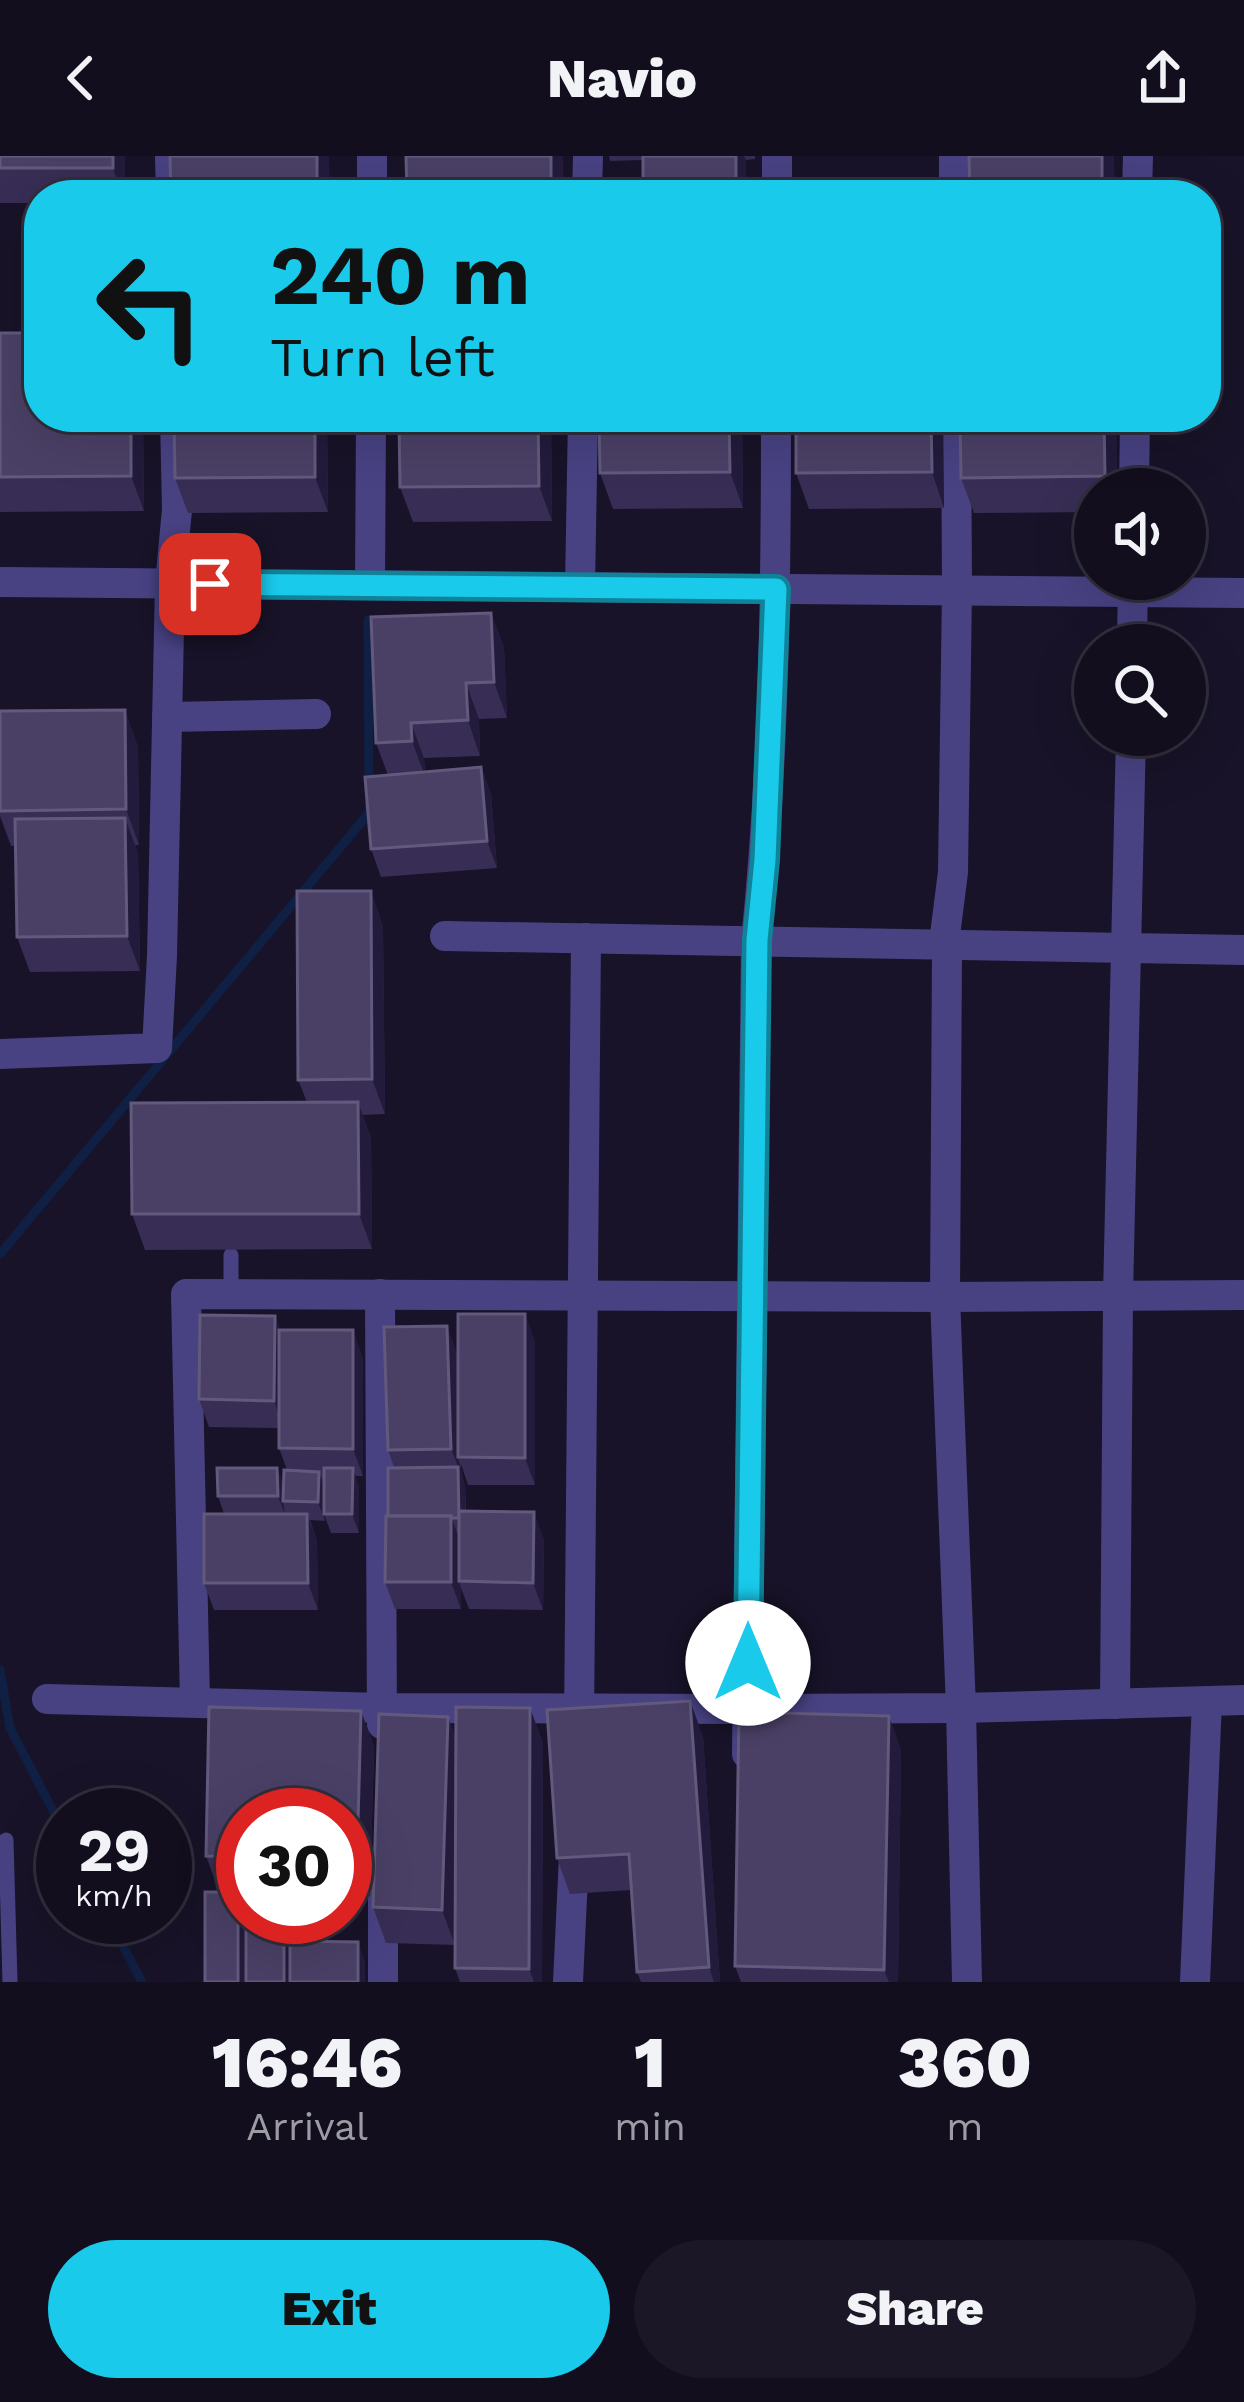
<!DOCTYPE html>
<style>
:root{--surface:#120e1e;--page:#1b1727;--text:#f1f3f6;--muted:#9c9ca4;--line:#312e3c;--accent:#19caeb}
body{margin:0;font-family:"Work Sans",sans-serif;background:var(--page);color:var(--text);height:100vh;display:flex;flex-direction:column;font-size:45px;white-space:nowrap}
*{box-sizing:border-box;margin:0}
p{font-size:39px;color:var(--muted)}
.icon{flex:none;width:66px;height:66px;fill:none;stroke:currentColor;stroke-width:2;stroke-linecap:round;stroke-linejoin:round}
.map{position:relative;height:1826px;overflow:hidden}
.panel{display:flex;flex-direction:column;background:var(--surface);flex:1}
.panel>*{flex:none}
.hud{position:absolute;left:24px;top:24px;width:1197px;height:252px;border-radius:48px;box-shadow:0 12px 48px #0002,0 0 0 3px var(--line);background:#19caeb;color:#111;overflow:hidden}
.tools{position:absolute;left:1074px;top:312px;display:grid;gap:24px}
.tools a{display:grid;place-items:center;width:132px;height:132px;border-radius:50%;background:var(--surface);box-shadow:0 12px 48px #0002,0 0 0 3px var(--line);font-size:60px}
.speed{position:absolute;left:36px;top:1632px;display:flex;gap:24px;font-size:60px;font-weight:700;text-align:center}
.speed>*{display:grid;place-content:center;width:156px;height:156px;border-radius:50%;background:var(--surface);box-shadow:0 12px 48px #0002,0 0 0 3px var(--line);line-height:1}
.speed small{font-size:30px;font-weight:400}
.speed .limit{border:18px solid #d22;background:#fff;color:#111}
.pin{position:absolute;display:grid;place-items:center;width:102px;height:102px;color:#fff;margin:-51px;border-radius:24px;box-shadow:0 6px 18px #0006}
.me{position:absolute;width:132px;margin:-66px;rotate:0deg;stroke-linejoin:round;filter:drop-shadow(0 0 9px #0008)}
.turn{display:flex;align-items:center;gap:42px;height:252px;padding:0 48px;font-size:54px}
.turn .icon{width:156px;height:156px;stroke-width:2.5}
.turn b{display:block;font-size:84px;line-height:102px}
.eta{display:flex;justify-content:space-evenly;align-items:center;height:204px;text-align:center}
.eta b{font-size:72px;font-weight:800;line-height:84px}
.button{display:flex;gap:24px;margin-top:auto;padding:24px 48px}
.button a{flex:1;height:138px;border-radius:72px;background:var(--accent);color:#111;font-size:48px;font-weight:800;line-height:138px;text-align:center}
.button a+a{background:var(--page);color:var(--text)}
header{display:flex;justify-content:space-between;align-items:center;height:156px;padding:0 48px;background:var(--surface);font-size:54px;font-weight:800}
.map>svg:first-child{display:block}
</style>
<header><svg class="icon" aria-label="back" viewBox="0 0 24 24"><path d="M15 5l-7 7 7 7"/></svg>Navio<svg class="icon" aria-label="share" viewBox="0 0 24 24"><path d="M12 15V3M7 8l5-5 5 5M5 13v7h14v-7"/></svg></header>
<div class="map">
<svg width="1244" height="1826" viewBox="0 0 1244 1826">
<rect width="100%" height="100%" fill="#181328"/>
<g fill="none" stroke-linecap="round" stroke-linejoin="round">
<g stroke="#101f44" stroke-width="9">
<path d="M368 464 369 633"/>
<path d="M0 1098 369 657V650"/>
<path d="M0 1514 10 1572 63 1674"/>
<path d="M108 1761 142 1826"/>
</g>
<g stroke="#484283" stroke-width="15">
<path d="M231 1099V1138"/>
<path d="M6 1684 10 1826"/>
</g>
<g stroke="#484283" stroke-width="30">
<path d="M170 0 171 39"/>
<path d="M954 0V39"/>
<path d="M372 39V0"/>
<path d="M587 39 588 0"/>
<path d="M777 39V0"/>
<path d="M1137 39 1138 0"/>
<path d="M956 261 957 433 953 716 944 787 947 792 945 1141 961 1552 967 1826"/>
<path d="M1134 333 1135 261"/>
<path d="M0 426 1244 437"/>
<path d="M370 429 371 261"/>
<path d="M580 430 583 261"/>
<path d="M1132 489 1133 423"/>
<path d="M167 561 316 558"/>
<path d="M445 780 1244 794"/>
<path d="M0 898 157 892 162 800 170 427 177 354 175 261"/>
<path d="M380 1138 382 1568"/>
<path d="M47 1543 382 1552 747 1553 961 1552 1244 1544"/>
<path d="M195 1545 186 1138 945 1141 1244 1139"/>
<path d="M1115 1548 1118 1139 1131 579"/>
<path d="M579 1568 586 782"/>
<path d="M747 1598 756 785C774 611 776 436 776 261"/>
<path d="M383 1742V1826"/>
<path d="M568 1826 574 1700"/>
<path d="M1195 1826 1207 1545"/>
</g>
</g>
<g fill="#382d54">
<path d="M0 0H125V39H39V47H0Z"/>
<path d="M609 0H755V3L746 4V39H643V4L610 5Z"/>
<path d="M0 177 39 261H143L144 355 0 356Z"/>
<path d="M174 261H327L328 356 188 357 175 322Z"/>
<path d="M399 261H551L552 365 413 366 400 331Z"/>
<path d="M742 261 743 352 613 353 600 317Z"/>
<path d="M943 261 944 352 809 353 796 317Z"/>
<path d="M1117 261V333H1095V356L974 357 961 322Z"/>
<path d="M491 457 504 492 507 562 479 563 480 600 424 602 425 616 481 611 491 638 497 712 381 721 371 693 388 619 376 587Z"/>
<path d="M0 555 138 590 139 689H135L138 697 140 815 30 816 17 781 15 690H11L0 660Z"/>
<path d="M371 735 383 771 385 958 362 959 371 981 372 1093 145 1094 132 1058 307 946 298 924Z"/>
<path d="M275 1160 280 1174 363 1202V1320H355L359 1331V1377H331L325 1361V1365L310 1364 317 1385 318 1454H214L204 1427 224 1358 218 1340 277 1312 283 1329 287 1314 279 1292V1272L209 1271 199 1243Z"/>
<path d="M535 1185V1329H468L461 1308V1318L465 1329 466 1355 544 1383 543 1454 469 1453 461 1432V1453H395L385 1426 388 1360 394 1311 388 1294 457 1197 458 1240Z"/>
<path d="M209 1551 361 1555 374 1591 370 1740 345 1739V1659H243V1736L219 1735 206 1700Z"/>
<path d="M530 1552 543 1587 542 1826H460L455 1812V1789L386 1787 373 1751 448 1561 456 1583Z"/>
<path d="M889 1560 901 1595 898 1826H741L735 1810Z"/>
<path d="M703 1580 720 1826H641L637 1816 631 1734 570 1738 557 1702Z"/>
</g>
<g fill="#231b3b">
<path d="M113 0H125V39H122L113 12Z"/>
<path d="M317 0H329L330 39H317Z"/>
<path d="M551 0H563L564 39H551Z"/>
<path d="M736 0H744L746 4V39H736Z"/>
<path d="M1102 0H1114L1115 39H1102Z"/>
<path d="M131 261H143L144 355 131 320Z"/>
<path d="M315 261H327L328 356 315 321Z"/>
<path d="M538 261H551L552 365 539 330Z"/>
<path d="M729 261H742L743 352 730 316Z"/>
<path d="M931 261H943L944 352 932 316Z"/>
<path d="M1104 261H1117V333H1109L1105 320Z"/>
<path d="M491 457 504 492 507 562 494 526Z"/>
<path d="M466 527 479 563 480 600 468 564Z"/>
<path d="M125 554 138 590 139 689 126 653Z"/>
<path d="M411 567 424 602 425 620 412 585Z"/>
<path d="M481 611 491 638 497 712 487 685Z"/>
<path d="M125 662 138 697 140 815 127 780Z"/>
<path d="M371 735 383 771 385 958 372 923Z"/>
<path d="M358 946 371 981 372 1093 359 1058Z"/>
<path d="M525 1158 535 1185V1329L525 1302Z"/>
<path d="M275 1160 285 1187 284 1272 274 1245Z"/>
<path d="M447 1170 457 1197 460 1301H458L465 1329 466 1381 459 1362V1313L451 1293Z"/>
<path d="M353 1174 363 1202V1320L353 1293Z"/>
<path d="M277 1312 284 1331 283 1345 285 1359 278 1340Z"/>
<path d="M353 1312 359 1331V1377L352 1358Z"/>
<path d="M319 1316 326 1334 325 1365 318 1346Z"/>
<path d="M534 1356 544 1383 543 1454 533 1427Z"/>
<path d="M307 1358 317 1385 318 1454 308 1427Z"/>
<path d="M451 1360 461 1388 459 1425 461 1432V1453L451 1426Z"/>
<path d="M690 1545 703 1580 720 1826H714L709 1811Z"/>
<path d="M530 1552 543 1587 542 1826H534L529 1813Z"/>
<path d="M361 1555 374 1591 370 1740 357 1704Z"/>
<path d="M889 1560 901 1595 898 1826H889L884 1814Z"/>
<path d="M448 1561 461 1596 455 1789 442 1754Z"/>
<path d="M238 1736 243 1750V1761H245V1826H238Z"/>
<rect x="284" y="1761" width="7" height="65"/>
<path d="M358 1786 365 1805V1826H358Z"/>
</g>
<g fill="#4a4066" stroke="#62597d" stroke-width="3">
<rect x="0" y="0" width="113" height="12"/>
<path d="M170 0H317V39H171Z"/>
<path d="M406 0H551V39H407Z"/>
<rect x="643" y="0" width="93" height="39"/>
<path d="M969 0H1102V39H970Z"/>
<path d="M0 177H39V261H131V320L0 321Z"/>
<path d="M174 261H315V321L175 322Z"/>
<path d="M399 261H538L539 330 400 331Z"/>
<path d="M599 261H729L730 316 600 317Z"/>
<path d="M796 261H931L932 316 796 317Z"/>
<path d="M960 261H1104L1105 320 961 322Z"/>
<path d="M491 457 494 526 466 527 468 564 411 567 412 585 376 587 371 461Z"/>
<path d="M125 554 126 653 0 655V555Z"/>
<path d="M481 611 487 685 371 693 365 621Z"/>
<path d="M125 662 127 780 17 781 15 663Z"/>
<path d="M297 735H371L372 923 298 924Z"/>
<path d="M358 946 359 1058H132L131 947Z"/>
<path d="M458 1158H525V1302L458 1301Z"/>
<path d="M200 1159 275 1160 274 1245 199 1243Z"/>
<path d="M447 1170 451 1293 388 1294 384 1171Z"/>
<path d="M279 1174H353V1293L279 1292Z"/>
<path d="M458 1311 459 1362H451V1360H388V1312Z"/>
<path d="M217 1312H277L278 1340H218Z"/>
<path d="M324 1312H353L352 1358H324Z"/>
<path d="M284 1314 319 1316 318 1346 283 1345Z"/>
<path d="M459 1355 534 1356 533 1427 459 1425Z"/>
<path d="M204 1358H307L308 1427H204Z"/>
<path d="M386 1360H451V1426H385Z"/>
<path d="M690 1545 709 1811 637 1816 629 1698 557 1702 547 1554Z"/>
<path d="M209 1551 361 1555 357 1704H345V1659H243V1701L206 1700Z"/>
<path d="M456 1551 530 1552 529 1813 455 1812Z"/>
<path d="M739 1556 889 1560 884 1814 735 1810Z"/>
<path d="M379 1558 448 1561 442 1754 373 1751Z"/>
<rect x="205" y="1736" width="33" height="90"/>
<rect x="246" y="1761" width="38" height="65"/>
<path d="M290 1785 358 1786V1826H290Z"/>
</g>
<g fill="none" stroke-linecap="round" stroke-linejoin="round">
<g stroke="#108399" stroke-width="30">
<path id="route" d="M210 428 776 433 765 704 757 784 748 1507"/>
</g>
<use href="#route" stroke="#19caeb" stroke-width="21"/>
</g>
</svg>
<div class="tools">
<a><svg class="icon" aria-label="sound" viewBox="0 0 24 24"><path d="M4 9h4l5-4v14l-5-4H4zM17 9q2 3 0 6"/></svg></a>
<a><svg class="icon" aria-label="search" viewBox="0 0 24 24"><circle cx="10" cy="10" r="6"/><path d="M15 15l6 6"/></svg></a>
</div>
<div class="speed"><div>29<small>km/h</small></div><div class="limit">30</div></div>
<div class="pin" style="left:210px;top:428px;background:#d93025"><svg class="icon" aria-label="arrive" viewBox="0 0 24 24"><path d="M6 21V4h12l-3 4 3 4H6"/></svg></div>
<svg class="me" style="left:748px;top:1507px" viewBox="-20 -20 40 40"><circle r="19" fill="#fff"/><path d="M0-13L10 11 0 6-10 11z" fill="#19caeb"/></svg>
<div class="hud">
<div class="turn"><svg class="icon" aria-label="left" viewBox="0 0 24 24"><path d="M17 20v-9H6M10 6l-5 5 5 5"/></svg><div><b>240 m</b>Turn left</div></div>
</div>
</div>
<section class="panel">
<div class="eta">
<div><b>16:46</b><p>Arrival</p></div>
<div><b>1</b><p>min</p></div>
<div><b>360</b><p>m</p></div>
</div>
<div class="button"><a>Exit</a><a>Share</a></div>
</section>
